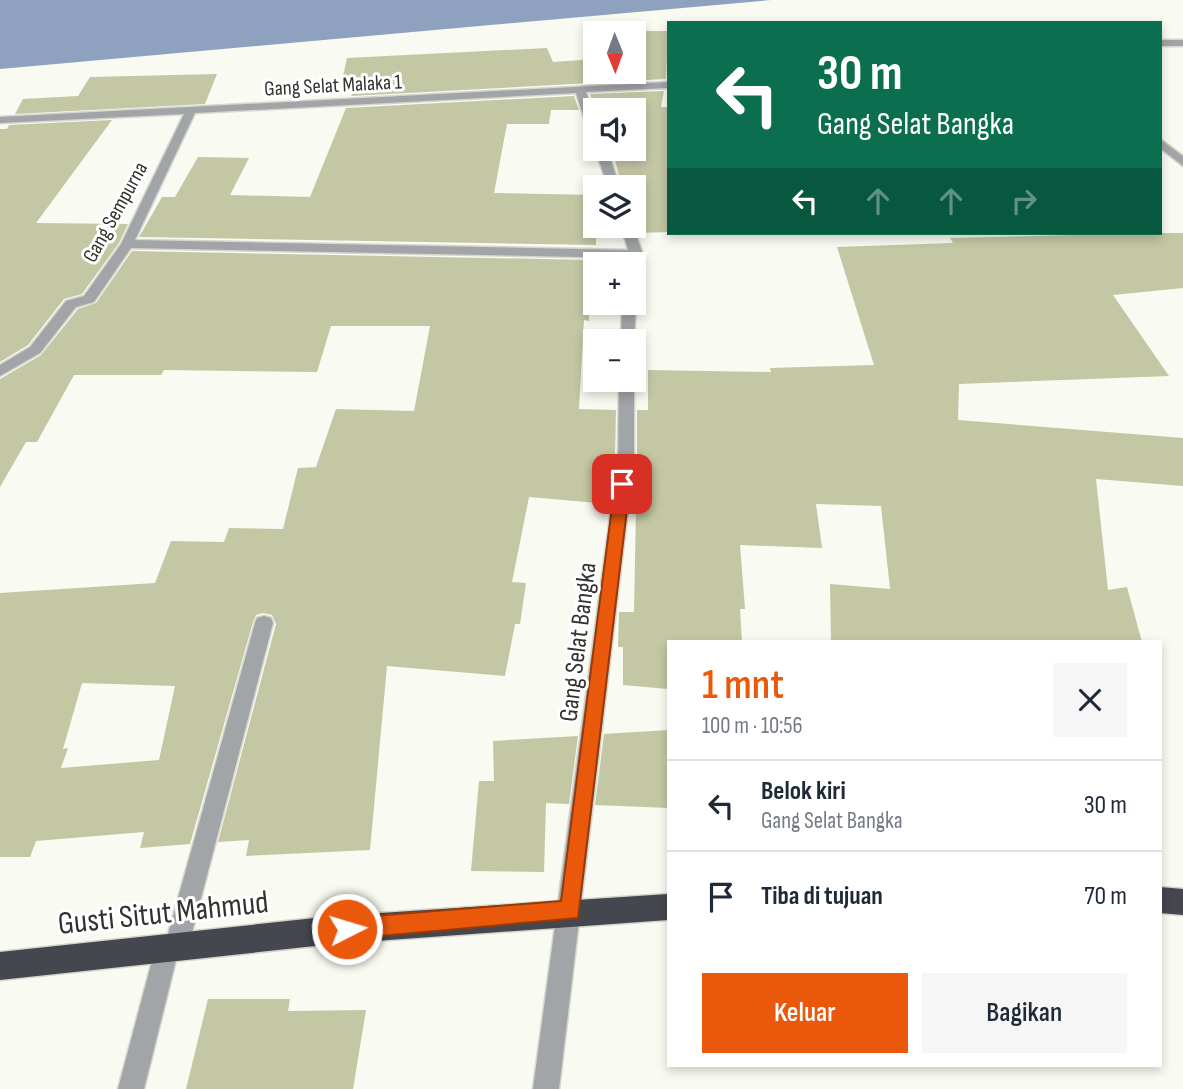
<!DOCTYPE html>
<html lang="id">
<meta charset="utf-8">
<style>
:root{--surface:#fff;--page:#f6f6f7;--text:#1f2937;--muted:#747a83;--line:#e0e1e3;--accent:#ea580c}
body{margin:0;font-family:"Sofia Sans Condensed",sans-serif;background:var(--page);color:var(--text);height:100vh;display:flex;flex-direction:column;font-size:26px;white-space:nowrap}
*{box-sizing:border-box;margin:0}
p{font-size:23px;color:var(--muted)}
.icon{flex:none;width:38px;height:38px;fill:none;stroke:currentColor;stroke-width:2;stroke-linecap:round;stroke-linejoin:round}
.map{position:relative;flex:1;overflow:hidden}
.panel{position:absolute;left:667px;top:640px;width:495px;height:427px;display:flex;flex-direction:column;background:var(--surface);border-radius:0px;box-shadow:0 4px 10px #0003}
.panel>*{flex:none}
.hud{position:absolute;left:667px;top:21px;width:495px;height:214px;border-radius:0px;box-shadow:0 4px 10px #0003;background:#0b6e4f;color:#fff;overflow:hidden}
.needle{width:46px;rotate:179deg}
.controls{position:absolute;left:583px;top:21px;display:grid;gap:14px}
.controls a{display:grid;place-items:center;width:63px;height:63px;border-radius:0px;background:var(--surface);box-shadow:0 4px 10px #0003;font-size:35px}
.pin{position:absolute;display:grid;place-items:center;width:60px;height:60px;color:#fff;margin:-30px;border-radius:14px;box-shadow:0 4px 10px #0006}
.me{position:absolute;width:77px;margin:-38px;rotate:85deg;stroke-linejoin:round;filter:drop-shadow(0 0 5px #0008)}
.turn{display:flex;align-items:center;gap:24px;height:147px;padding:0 35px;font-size:32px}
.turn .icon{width:91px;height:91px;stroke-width:2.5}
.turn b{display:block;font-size:49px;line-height:60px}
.lanes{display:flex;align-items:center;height:66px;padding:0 35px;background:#0003;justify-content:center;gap:35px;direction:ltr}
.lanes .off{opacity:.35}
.round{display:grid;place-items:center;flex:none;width:74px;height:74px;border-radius:0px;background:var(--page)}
.head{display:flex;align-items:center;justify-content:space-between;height:119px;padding:0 35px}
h1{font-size:42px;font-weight:600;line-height:52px;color:var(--accent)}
.button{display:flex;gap:14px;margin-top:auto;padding:14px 35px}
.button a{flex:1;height:80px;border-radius:0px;background:var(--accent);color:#fff;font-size:28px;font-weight:600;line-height:80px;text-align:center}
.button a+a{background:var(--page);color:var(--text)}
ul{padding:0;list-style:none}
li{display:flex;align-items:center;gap:21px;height:91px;padding:0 35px;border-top:2px solid var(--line)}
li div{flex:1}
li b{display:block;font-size:26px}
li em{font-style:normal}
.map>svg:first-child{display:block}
</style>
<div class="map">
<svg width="1183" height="1089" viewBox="0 0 1183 1089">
<rect width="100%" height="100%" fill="#f9faf1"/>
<path fill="#8ea1be" d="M0 0H771L0 69Z"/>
<g fill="#c4c7a4" fill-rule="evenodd">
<path d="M618 31H668L666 79 351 96 354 90H340L347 58 547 48 553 62 595 59V72H634V33Z"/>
<path d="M217 74 205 104 15 114 23 99 78 96 90 77Z"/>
<path d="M664 91 661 107H668V232L638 233 634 224V187H622L612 149H634V110H595L590 94Z"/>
<path d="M574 96 579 110H551L549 124H507L494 193 595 195V226H619L621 234 596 235V245L139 237 162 197H175L198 157 249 158 230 195 310 197 346 108Z"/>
<path d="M112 120 36 223 128 224 119 243 82 294 64 299 28 345 0 362V129H7L9 125Z"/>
<path d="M1076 233H1183V288L1113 295 1169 376 959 384 958 420 1183 438V486L1096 479 1108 590 1127 587 1142 642H831L830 584 890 589 881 506 816 504 822 548 740 545 745 609H740L742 642H668V689L623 685V647H618L619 612H634L636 507 631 506 637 458V410H648V370L771 372 770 368 874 365 837 247 953 243 950 238 1078 235Z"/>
<path d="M132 251 591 260 589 321 584 320 579 409 616 410 615 458 609 504 529 497 512 582 526 583 520 624H515L505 676 387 666 370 850 246 856 249 840 218 842 276 624 272 615 263 613 256 615 253 622 190 844 140 848 144 832 36 841 30 857H0V593L155 583 171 541 224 542 229 528 283 529 298 468 316 467 336 409 414 411 430 326H331L317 372 164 370 161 375H74L37 442H26L0 487V379L41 355 78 309 96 303ZM82 683 175 686 159 760 61 768 68 748 63 749Z"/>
<path d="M668 730V808L595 805 604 734Z"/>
<path d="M578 736 569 804 546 803 544 872 471 871 479 781H494L493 741Z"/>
<path d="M208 999H290L288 1011 366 1010 353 1089H186Z"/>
</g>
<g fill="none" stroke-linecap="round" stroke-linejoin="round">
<g stroke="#d5d6ce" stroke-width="3">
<g id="minor">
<rect x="1160" y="40" width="23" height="6"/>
<path d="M668 82V88L586 92 595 117V136L589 133 576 93 195 113 135 240 628 250 621 226H633L643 254 641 263 634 267V264L627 263 629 258 131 248 94 302 76 307 40 353 0 376V365L30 347 66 301 84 296 121 244 184 114 0 123V117Z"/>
<path d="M1160 139 1183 156V166L1160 148Z"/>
<path d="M595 149H607L620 187H608Z"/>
<path d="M634 300 636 303 634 344V341H621L622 303H634Z"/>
<path d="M634 378V458L559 1089H533L618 458 619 380Z"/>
<path d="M264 616 271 618 273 623 189 944 185 952 177 956 144 1089H118L156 946 160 938 168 934 255 623 257 618Z"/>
</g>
</g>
<g stroke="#d5d6ce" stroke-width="3">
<g id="highway">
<path d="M1160 887 1183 889V915L1160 913Z"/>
<path d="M668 894V920L334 944 0 980V952L334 916Z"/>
</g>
</g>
<use href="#minor" fill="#a2a5a8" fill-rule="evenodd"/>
<use href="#highway" fill="#44484e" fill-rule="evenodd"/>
</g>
<path fill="#ea580c" stroke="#983908" stroke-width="2" d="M622 479 630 484 578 918 347 939 340 936 337 929 340 921 347 918 561 901 615 484Z"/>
<g text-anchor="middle" stroke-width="6" stroke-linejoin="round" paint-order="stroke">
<g font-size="21" fill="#32322f" stroke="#fff">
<text transform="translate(333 85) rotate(-3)" y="7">Gang Selat Malaka 1</text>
<text transform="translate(115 212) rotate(-61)" y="7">Gang Sempurna</text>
</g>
<g font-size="26" fill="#32322f" stroke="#fff">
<text transform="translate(577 642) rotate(-83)" y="9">Gang Selat Bangka</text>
</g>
<g font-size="32" fill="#32322f" stroke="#fff">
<text transform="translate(163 912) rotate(-6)" y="11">Gusti Situt Mahmud</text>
</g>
</g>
</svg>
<div class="controls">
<a><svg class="needle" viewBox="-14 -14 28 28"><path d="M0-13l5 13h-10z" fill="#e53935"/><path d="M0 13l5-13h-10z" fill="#747a83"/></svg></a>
<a><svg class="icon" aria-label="sound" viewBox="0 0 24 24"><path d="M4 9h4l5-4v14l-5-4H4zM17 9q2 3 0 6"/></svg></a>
<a><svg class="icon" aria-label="layers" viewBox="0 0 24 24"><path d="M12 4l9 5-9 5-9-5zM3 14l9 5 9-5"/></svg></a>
<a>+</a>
<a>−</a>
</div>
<div class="pin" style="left:622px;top:484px;background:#d93025"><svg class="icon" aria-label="arrive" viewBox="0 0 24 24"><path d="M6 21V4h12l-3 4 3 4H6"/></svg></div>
<svg class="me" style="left:347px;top:929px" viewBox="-20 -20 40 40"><circle r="17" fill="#ea580c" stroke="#fff" stroke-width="3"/><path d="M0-11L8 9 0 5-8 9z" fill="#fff"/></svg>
<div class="hud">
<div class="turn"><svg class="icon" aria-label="left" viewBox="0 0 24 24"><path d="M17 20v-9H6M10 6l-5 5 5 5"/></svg><div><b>30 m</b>Gang Selat Bangka</div></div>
<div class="lanes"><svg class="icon" aria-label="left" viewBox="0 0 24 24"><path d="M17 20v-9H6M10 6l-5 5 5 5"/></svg><svg class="icon off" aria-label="ahead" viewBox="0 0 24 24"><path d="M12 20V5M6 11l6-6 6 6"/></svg><svg class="icon off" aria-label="ahead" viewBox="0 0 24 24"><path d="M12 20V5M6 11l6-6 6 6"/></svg><svg class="icon off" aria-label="right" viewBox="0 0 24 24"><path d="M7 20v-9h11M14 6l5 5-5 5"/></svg></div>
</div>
<section class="panel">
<div class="head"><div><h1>1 mnt</h1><p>100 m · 10:56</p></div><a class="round"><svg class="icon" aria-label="close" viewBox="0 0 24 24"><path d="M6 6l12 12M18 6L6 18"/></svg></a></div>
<ul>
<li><svg class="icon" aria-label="left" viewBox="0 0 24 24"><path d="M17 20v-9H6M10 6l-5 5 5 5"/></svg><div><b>Belok kiri</b><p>Gang Selat Bangka</p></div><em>30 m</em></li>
<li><svg class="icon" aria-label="arrive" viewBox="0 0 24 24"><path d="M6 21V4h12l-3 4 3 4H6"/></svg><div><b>Tiba di tujuan</b></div><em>70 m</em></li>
</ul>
<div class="button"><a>Keluar</a><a>Bagikan</a></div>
</section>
</div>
